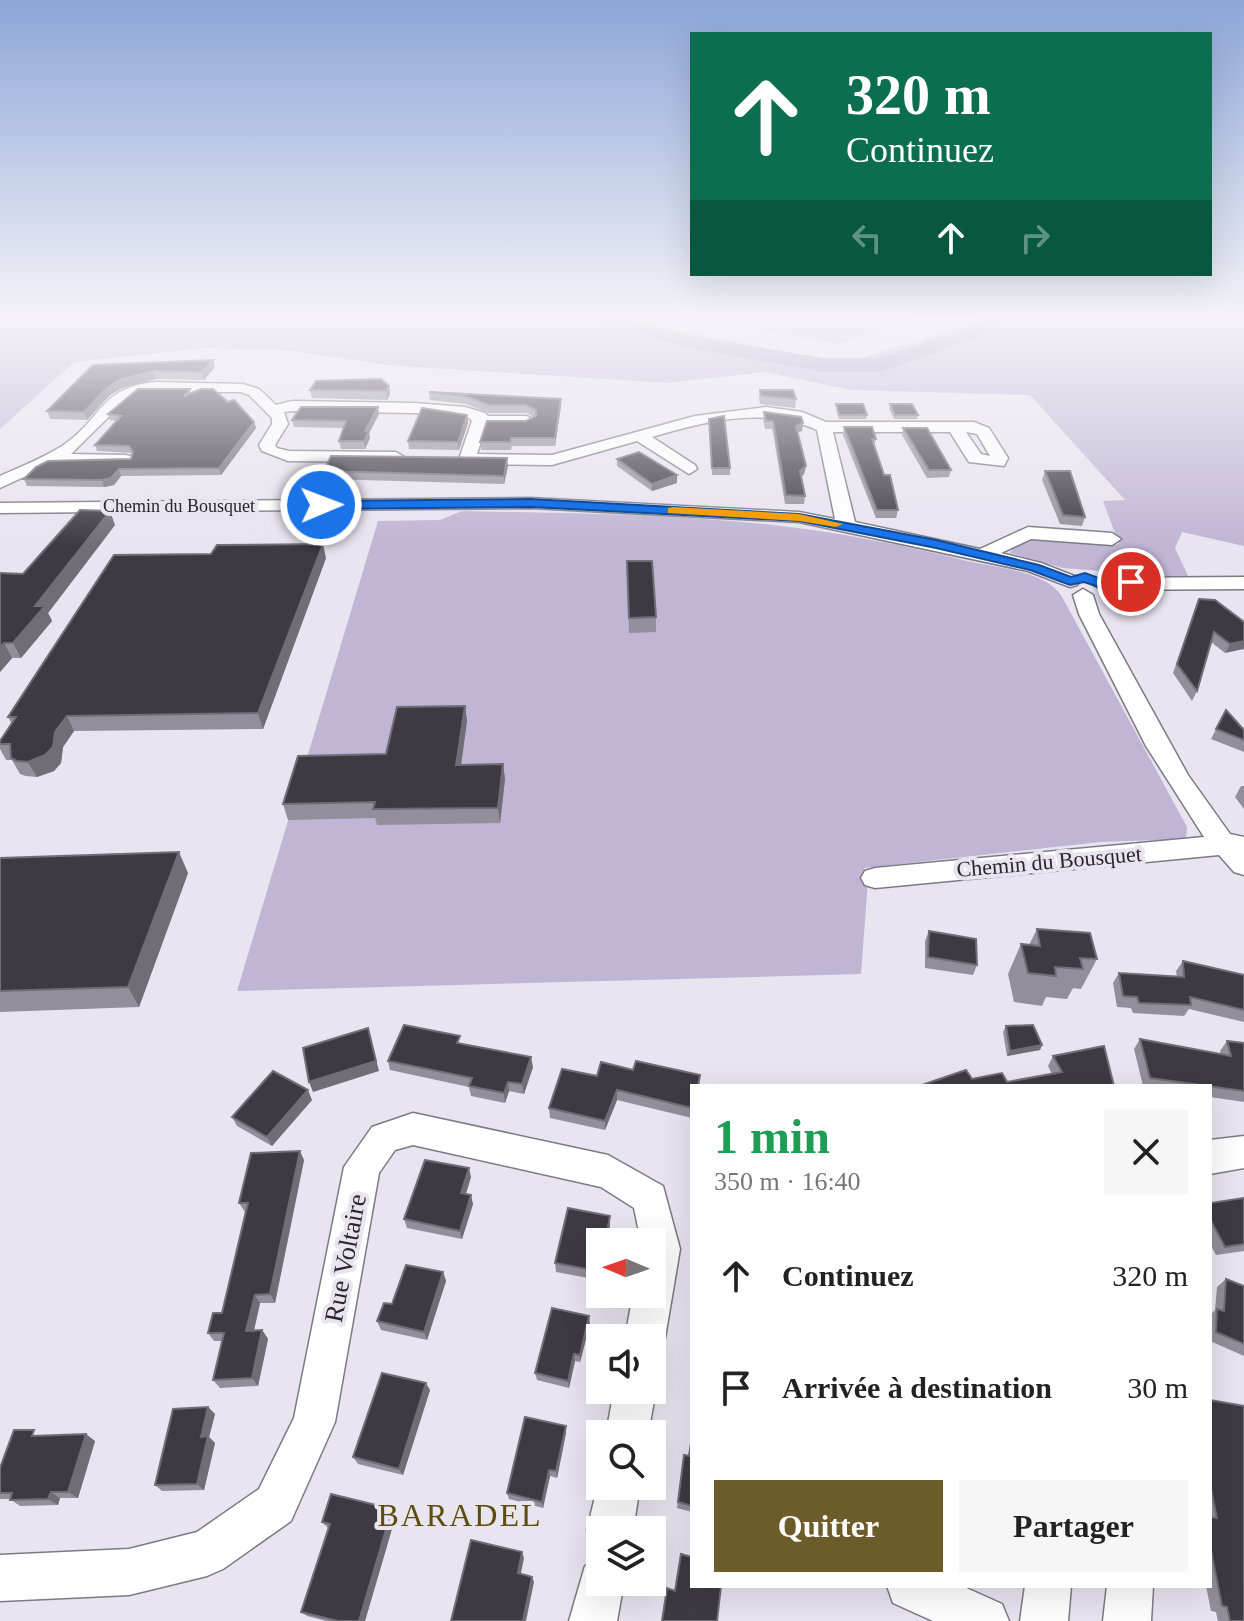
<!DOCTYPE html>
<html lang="fr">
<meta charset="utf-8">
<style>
:root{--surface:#fff;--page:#f6f6f6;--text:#222;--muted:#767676;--accent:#6c5c2a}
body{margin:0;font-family:"Times New Roman",serif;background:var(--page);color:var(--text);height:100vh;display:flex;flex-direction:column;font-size:30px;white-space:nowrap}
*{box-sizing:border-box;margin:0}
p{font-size:26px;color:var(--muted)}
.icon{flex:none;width:44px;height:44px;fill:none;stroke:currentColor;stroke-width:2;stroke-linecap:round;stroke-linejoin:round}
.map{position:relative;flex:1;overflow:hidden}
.sheet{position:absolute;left:690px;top:1084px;width:522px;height:504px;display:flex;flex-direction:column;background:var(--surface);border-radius:0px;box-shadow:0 8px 32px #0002}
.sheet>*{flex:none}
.banner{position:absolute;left:690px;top:32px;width:522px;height:244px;border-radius:0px;box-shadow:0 8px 32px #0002;background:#0b6e4f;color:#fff;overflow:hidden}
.needle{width:52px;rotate:272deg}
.fabs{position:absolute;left:586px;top:1228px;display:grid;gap:16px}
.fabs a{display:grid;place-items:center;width:80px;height:80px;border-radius:0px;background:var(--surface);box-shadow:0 8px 32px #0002;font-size:40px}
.pin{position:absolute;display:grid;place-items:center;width:68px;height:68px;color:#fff;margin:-34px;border:4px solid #fff;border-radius:50%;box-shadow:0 2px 8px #0007}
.me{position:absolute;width:88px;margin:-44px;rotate:89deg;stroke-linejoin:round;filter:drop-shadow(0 0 6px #0008)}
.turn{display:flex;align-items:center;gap:28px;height:168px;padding:0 24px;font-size:36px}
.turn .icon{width:104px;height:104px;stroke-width:2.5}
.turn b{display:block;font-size:56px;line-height:68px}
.lanes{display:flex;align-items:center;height:76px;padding:0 24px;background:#0003;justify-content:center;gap:40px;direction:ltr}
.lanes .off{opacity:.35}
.round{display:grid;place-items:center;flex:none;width:84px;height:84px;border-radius:0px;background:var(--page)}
.summary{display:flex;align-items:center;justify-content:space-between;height:136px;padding:0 24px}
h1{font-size:48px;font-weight:700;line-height:60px;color:#1e9e55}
.button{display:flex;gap:16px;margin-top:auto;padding:16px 24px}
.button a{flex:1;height:92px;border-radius:0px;background:var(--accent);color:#fff;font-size:32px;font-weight:700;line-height:92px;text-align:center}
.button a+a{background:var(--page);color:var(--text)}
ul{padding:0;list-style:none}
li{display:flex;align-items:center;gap:24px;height:112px;padding:0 24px}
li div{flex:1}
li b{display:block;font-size:30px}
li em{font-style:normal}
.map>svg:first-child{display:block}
</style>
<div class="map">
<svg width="1244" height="1621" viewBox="0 0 1244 1621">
<rect width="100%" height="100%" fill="#e8e4f0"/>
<g fill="#c0b5d4">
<path d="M0 319H623L841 364 987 319H1244V546L1182 532 1175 548 1189 578 1063 568 1010 553 1014 544 1029 537 1119 544 1103 501 1125 500 1030 395 851 390 765 372 667 383 386 365 293 351 203 348 74 362 0 429Z"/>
<path d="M700 319H912L839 344Z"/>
<path d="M462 511C565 513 670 514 773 525 840 532 906 546 971 562 999 568 1044 571 1061 595L1187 827 1186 839 1100 842 864 868 868 880 861 974 237 991 378 521 440 520Z"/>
</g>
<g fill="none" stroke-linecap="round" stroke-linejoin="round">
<path fill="#a291bf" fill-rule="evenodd" d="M597 319H630L686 335 823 358H878L958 332 983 319H1009L972 340 880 372H823L684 347 600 323Z"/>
<g stroke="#7e7a85" stroke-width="3">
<g id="minor">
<path d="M156 382 243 384 259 389 276 405 292 401 414 403 465 407 485 413 488 416H527L535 421 527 426H486L477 454 552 455 695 416 766 407 802 412 826 422H974L989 428 1008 458 1004 466 969 462 950 432H833L855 522 980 549 1028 527 1112 533 1121 539 1112 545 1031 539 1001 553 1041 563 1077 577 1080 581 1077 585 1070 587 1028 571 799 522 531 508 0 513V503L531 498 799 512 835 519 817 430C763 406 706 421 652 437L695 465 697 469 689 474 637 441 552 465 467 464 459 459 472 421 469 418 414 413 292 411 284 412 288 424 275 445 277 448 289 451 396 452 404 457 396 462 288 461 262 451 259 445 272 424V418L249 395 241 392H139L130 396 71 454 125 455 131 456 133 460 131 464H52L0 488V476C20 467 43 458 62 446 102 420 99 387 156 382ZM966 432 977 434 990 456 981 454Z"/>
<path d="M1244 577V589L1102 590 1092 584 1102 578Z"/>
<path d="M1083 589 1093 595 1099 614 1188 775 1230 834 1244 837V875L1234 872 1219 855 875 888 865 885 861 878 865 871 875 868 1204 837 1146 746 1079 614 1073 595Z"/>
<path d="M413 1113 608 1155 663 1186 680 1249 665 1338 659 1352 652 1355V1338H625L633 1294H652V1242H641L634 1208 601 1187 413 1145 395 1150 379 1173 335 1422 291 1521 223 1569 207 1576 129 1595 0 1601V1555L129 1549 197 1532 259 1489 294 1418 344 1167 372 1127Z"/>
<path d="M1244 1136V1168L1210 1174V1140Z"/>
<path d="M652 1381 656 1390 648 1434H606L614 1390H652Z"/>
<path d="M600 1476V1486H640L633 1530H600V1548L594 1546 587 1530Z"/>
<path d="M600 1559V1582H624L617 1621H569L585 1566Z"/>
<path d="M887 1586H962L1002 1604 1009 1621H933L893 1603Z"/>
<path d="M1025 1586H1071L1068 1621H1020Z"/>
<path d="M1107 1586H1153L1151 1621H1103Z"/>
</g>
</g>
<use href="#minor" fill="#fff" fill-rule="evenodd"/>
</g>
<g fill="#928f9a">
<path d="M93 365 215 367 204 380 156 379 122 388 110 395 87 420 50 419 47 411Z"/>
<path d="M389 386 390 394 387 400 312 398 310 390Z"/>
<path d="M190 389 191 393 228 402 254 422 256 428 221 475 121 476 114 485 104 487 27 486 24 479 131 459 133 455 132 453 97 451 95 445 116 421 110 420 108 414Z"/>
<path d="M760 390 796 399 795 408 760 404 759 398Z"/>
<path d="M429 392 561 399V406L555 446H512L511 450H481L480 442 534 417 527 413H489L466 404 430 400Z"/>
<path d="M836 404 867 415 866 419H839L836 408Z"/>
<path d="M890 404 918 415 917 419H894L889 409Z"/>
<path d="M764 412 802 431 798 432 806 466 804 474 801 477 805 496 804 504H785L773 433 772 429H765L763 419Z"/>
<path d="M379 414 369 433 370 438 365 449H341L339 441 344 428 294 427 292 420Z"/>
<path d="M467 415 468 423 459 450 409 449 408 441Z"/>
<path d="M709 419 730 468V475H712Z"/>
<path d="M844 427 876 439 874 446 898 510 896 518H876L843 435Z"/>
<path d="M903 428 951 470 949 477 927 478 902 435Z"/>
<path d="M617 459 677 483 652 491 617 466Z"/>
<path d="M508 466 504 484 326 479 324 471Z"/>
<path d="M1045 471 1085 517 1082 526 1060 524 1042 480Z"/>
<path d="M115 525 48 613 52 621 21 658H12L0 672V573L23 574Z"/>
<path d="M326 558 263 729 74 731 63 747 61 763 54 771 37 777 26 776 20 774 12 760H6L0 749V741L12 724 8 717Z"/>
<path d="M627 561 656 617V632L629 633Z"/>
<path d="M1199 599 1244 622 1225 653 1211 642 1197 691 1192 701 1173 673Z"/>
<path d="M465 706 467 721 461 765 503 764 505 779 500 823 377 825 375 818 288 820 283 804 386 754Z"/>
<path d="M1226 710 1244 730V752L1211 739Z"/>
<path d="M1241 786H1244V809L1235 797Z"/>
<path d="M0 858 188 873 139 1007 0 1012Z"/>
<path d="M1037 929 1097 959 1081 989 1073 988 1067 999 1046 997 1042 1006 1014 1002 1008 974 1021 944 1029 945Z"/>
<path d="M929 931 977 965 973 975 925 968V941Z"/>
<path d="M1183 961 1244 975V1022L1189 1009 1184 1016 1133 1013 1131 1008 1117 1007 1113 983 1119 973 1177 977 1176 971Z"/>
<path d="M1006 1026 1042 1045 1040 1050 1007 1056 1003 1032Z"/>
<path d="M1140 1039 1221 1054 1220 1051 1227 1041 1244 1043V1102L1210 1097V1086H1143L1134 1049Z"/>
<path d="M461 1043 533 1067 524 1094 509 1091 505 1103 471 1096 469 1087 390 1070 388 1061Z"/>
<path d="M1053 1056 1114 1086H922L972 1079 1007 1082 1052 1074 1048 1066Z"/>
<path d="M633 1070 700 1075 699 1086H692V1118L617 1100 605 1130 550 1118 549 1108 597 1076Z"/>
<path d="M312 1100 272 1146 237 1126 232 1117Z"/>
<path d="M304 1160 275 1303H260L254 1331 262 1330 268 1339 258 1386 220 1388 213 1380 222 1341H214L208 1333 222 1313 245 1212 239 1203Z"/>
<path d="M471 1177 466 1194 473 1204 462 1239 407 1228 404 1219Z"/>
<path d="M1244 1198V1251L1216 1255 1210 1244V1203Z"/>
<path d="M610 1225 607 1242H600V1274L599 1280 556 1272 555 1263Z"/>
<path d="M443 1272 446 1281 427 1340 381 1330 377 1321 392 1304Z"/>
<path d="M1226 1279 1244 1286V1356L1210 1341V1315L1215 1310 1217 1287Z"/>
<path d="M590 1324 580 1362 575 1361 569 1388 537 1380 535 1373Z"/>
<path d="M430 1390 403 1475 358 1464 353 1457Z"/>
<path d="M1210 1400 1244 1621H1218L1216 1612 1211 1611 1206 1586H1210Z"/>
<path d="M208 1407 215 1414 209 1437 215 1443 204 1490 162 1491 155 1485Z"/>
<path d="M566 1433 557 1478 550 1476 543 1508 509 1499 507 1493Z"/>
<path d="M42 1435 95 1441 78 1498H60L58 1505 20 1506 10 1499H0V1468Z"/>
<path d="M692 1444V1512L677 1508 684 1455 689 1456Z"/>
<path d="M392 1509 396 1515 365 1621H326L307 1616 301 1612 329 1529 322 1522Z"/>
</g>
<g fill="#706d77">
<path d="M213 360 215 367 204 380 202 372Z"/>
<path d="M153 371 156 379 122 388 110 395 87 420 84 412 107 388 119 380Z"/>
<path d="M389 386 390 394 387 400 386 391Z"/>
<path d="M561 399V406L555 446V438Z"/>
<path d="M378 407 379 414 369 433 370 438 365 449 364 441 365 431Z"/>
<path d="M467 415 468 423 459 450 458 442Z"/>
<path d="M254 422 256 428 221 475 219 468Z"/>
<path d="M803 423 802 431 795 433 796 426Z"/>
<path d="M507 458 508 466 504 484V476Z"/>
<path d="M806 466 804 474 799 479 800 471Z"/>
<path d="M119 469 121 476 114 485 104 487 102 480Z"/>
<path d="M677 475V483L652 491V484Z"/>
<path d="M110 511 115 525 48 613 52 621 21 658 13 643 35 606Z"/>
<path d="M323 544 326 558 263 729 258 713Z"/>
<path d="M1244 641V649L1225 653 1230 644Z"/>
<path d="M4 643 12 658 0 672V647Z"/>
<path d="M465 706 467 721 459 780 456 765Z"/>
<path d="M67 716 74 731 63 747 61 763 54 771 37 777 28 762Z"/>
<path d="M503 764 505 779 500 823 498 808Z"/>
<path d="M179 852 188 873 139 1007 128 987Z"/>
<path d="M368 1028 379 1071 313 1092 309 1082Z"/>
<path d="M1042 1045 1040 1050 1007 1056 1010 1051Z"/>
<path d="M531 1057 533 1067 524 1094 522 1084Z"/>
<path d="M508 1082 509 1091 505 1103 504 1093Z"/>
<path d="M308 1090 312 1100 272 1146 267 1137Z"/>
<path d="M617 1090V1100L605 1130V1121Z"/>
<path d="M300 1151 304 1160 275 1303 270 1294Z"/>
<path d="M469 1168 471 1177 463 1202 461 1193Z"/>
<path d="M471 1195 473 1204 462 1239 460 1231Z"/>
<path d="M610 1216V1225L607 1242H605Z"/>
<path d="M443 1272 446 1281 427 1340 424 1332Z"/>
<path d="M255 1295 260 1303 252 1339 246 1331Z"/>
<path d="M589 1316 590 1324 580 1362V1355Z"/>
<path d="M262 1330 268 1339 258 1386 252 1378Z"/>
<path d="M574 1354 575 1361 569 1388 568 1381Z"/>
<path d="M426 1383 430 1390 403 1475 399 1469Z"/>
<path d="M208 1407 215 1414 209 1437 215 1443 204 1490 197 1484 201 1437Z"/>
<path d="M566 1426V1433L557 1478 556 1471Z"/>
<path d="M86 1434 95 1441 78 1498 68 1492Z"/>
<path d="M549 1470 550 1476 543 1508 542 1502Z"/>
<path d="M51 1492 60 1498 58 1505 48 1499Z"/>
<path d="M392 1509 396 1515 365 1621H359Z"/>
<path d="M522 1552 524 1558 520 1578 518 1573Z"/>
<path d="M532 1577 534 1582 526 1621H523Z"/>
</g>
<g fill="#3d3a43" stroke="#706d77" stroke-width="2">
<path d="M213 360 202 372 153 371 119 380 107 388 84 412 47 411 93 365Z"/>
<path d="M381 379 389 386 386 391 310 390 316 381Z"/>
<path d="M138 389H190L184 396 201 389H213L228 402 234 400 254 422 219 468 119 469 111 478 102 480 24 479 36 467 48 461 131 459 133 452 129 446 95 445 121 416 108 414Z"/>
<path d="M760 390H793L796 399 761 396Z"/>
<path d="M429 392 561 399 555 438H511L510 442H480L487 421H526L536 416V410L526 405H489L465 396Z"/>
<path d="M836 404H863L867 415H839Z"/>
<path d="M890 404H912L918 415H895Z"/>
<path d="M301 407H378L365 431H369L364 441H339L346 421 292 420Z"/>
<path d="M422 408 467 415 458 442 408 441Z"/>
<path d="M764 412 801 417 803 423 796 426 806 466 800 471 805 496 786 495 774 426 773 421H766Z"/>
<path d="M724 416 730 468H712L709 419Z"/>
<path d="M844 427H872L876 439H872L884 475H890L898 510H877Z"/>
<path d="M903 428H927L951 470H929Z"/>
<path d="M639 452 677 475 652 484 617 459Z"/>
<path d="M331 456 507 458 504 476 324 471Z"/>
<path d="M1045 471H1070L1085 517 1063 515Z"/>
<path d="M80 510 110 511 35 606H45L13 643H4L0 647V573L23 574Z"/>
<path d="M323 544 258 713 67 716 55 732 53 747 45 755 28 762 17 761 11 758 10 744H0V741L16 717H8L114 555 211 554 217 545Z"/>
<path d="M627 561H652L656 617 629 618Z"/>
<path d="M1199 599 1215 600 1244 622V641L1230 644 1214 632 1197 691 1177 664Z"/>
<path d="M465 706 456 765 503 764 498 808 373 809 375 802 283 804 298 756 386 754 397 707Z"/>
<path d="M1226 710 1244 730V740L1216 729Z"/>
<path d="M179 852 128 987 0 991V858Z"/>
<path d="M1037 929 1090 933 1097 959 1080 958 1083 969 1055 967 1056 976 1028 973 1021 944 1040 946Z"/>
<path d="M929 931 976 939 977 965 928 957Z"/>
<path d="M1183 961 1244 975V1010L1190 997 1191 1005 1139 1003 1137 997 1123 996 1119 973 1184 977Z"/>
<path d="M404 1025 460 1036 457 1043 531 1057 522 1084 508 1082 504 1093 469 1086 472 1078 388 1061Z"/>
<path d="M1033 1025 1042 1045 1010 1051 1006 1026Z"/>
<path d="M368 1028 376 1061 309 1082 303 1048Z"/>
<path d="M1140 1039 1231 1056 1227 1041 1244 1043V1091L1150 1078Z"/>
<path d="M1104 1046 1114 1086 922 1085 966 1070 972 1079 1002 1073 1007 1082 1062 1072 1053 1056Z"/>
<path d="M636 1061 700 1075 698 1086H692V1108L617 1090 605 1121 549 1108 562 1069 597 1076 601 1062 633 1070Z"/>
<path d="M273 1071 308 1090 267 1137 232 1117Z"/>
<path d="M300 1151 270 1294 255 1295 246 1331 262 1330 252 1378 213 1380 224 1333H208L213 1313H222L248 1203H239L251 1153Z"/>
<path d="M425 1160 469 1168 461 1193 471 1195 460 1231 404 1219Z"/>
<path d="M1244 1198V1244L1225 1247 1210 1219V1203Z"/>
<path d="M568 1208 610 1216 605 1242H600V1263L598 1271 555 1263Z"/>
<path d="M406 1265 443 1272 424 1332 377 1321 384 1303 392 1304Z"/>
<path d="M1226 1279 1244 1286V1344L1216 1332 1217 1309 1224 1311Z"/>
<path d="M552 1308 589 1316 580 1355 574 1354 568 1381 535 1373Z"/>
<path d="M382 1373 426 1383 399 1469 353 1457Z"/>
<path d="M1210 1400 1244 1406V1621H1230L1227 1607 1222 1606 1210 1545V1517L1217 1518 1210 1484Z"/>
<path d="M208 1407 201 1437 208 1436 197 1484 155 1485 173 1409Z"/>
<path d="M525 1417 566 1426 556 1471 549 1470 542 1502 507 1493Z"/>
<path d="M14 1430H34L32 1436 86 1434 68 1492H51L48 1499 10 1500 12 1493H0V1468Z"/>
<path d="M691 1443 692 1444V1506L678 1502 684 1455 689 1456Z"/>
<path d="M331 1494 392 1509 359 1621H338L301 1612 330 1524 322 1522Z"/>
<path d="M471 1540 522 1552 518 1573 532 1577 523 1621H451Z"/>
<path d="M681 1554 692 1557V1586H721L717 1621H662L667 1588 675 1591Z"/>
</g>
<linearGradient id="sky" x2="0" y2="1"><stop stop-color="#8ca6d8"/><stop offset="0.58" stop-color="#f5f3f8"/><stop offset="1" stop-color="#f5f3f8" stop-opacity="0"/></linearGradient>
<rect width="1244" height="546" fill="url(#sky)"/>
<path fill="#1a73e8" stroke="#114b97" stroke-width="2" d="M531 499 799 514 936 540 1039 565 1071 577 1085 573 1104 580 1131 578 1138 582 1131 586 1102 588 1084 582 1070 585 1030 570 936 548 799 521 531 507 321 509 315 505 321 501Z"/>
<path fill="#f59e0b" d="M673 507 799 514 843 524 836 527 799 521 668 513V508Z"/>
<g text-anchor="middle" stroke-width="8" stroke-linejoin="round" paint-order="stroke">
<g font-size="18" fill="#28272b" stroke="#e8e4f0">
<text x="179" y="512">Chemin du Bousquet</text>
</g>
<g font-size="22" fill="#28272b" stroke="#e8e4f0">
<text transform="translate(1049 861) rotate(-5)" y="8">Chemin du Bousquet</text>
</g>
<g font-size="26" fill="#28272b" stroke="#e8e4f0">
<text transform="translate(345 1258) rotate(-79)" y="9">Rue Voltaire</text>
</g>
<g font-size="32" letter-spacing="2" fill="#5e4c0e" stroke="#e8e4f0">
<text x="460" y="1526">BARADEL</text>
</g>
</g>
</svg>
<div class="fabs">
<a><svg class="needle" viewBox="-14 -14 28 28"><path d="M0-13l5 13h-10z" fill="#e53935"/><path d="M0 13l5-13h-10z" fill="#767676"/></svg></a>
<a><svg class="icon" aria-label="sound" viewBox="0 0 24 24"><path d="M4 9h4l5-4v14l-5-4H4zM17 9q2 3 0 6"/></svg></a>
<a><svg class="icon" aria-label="search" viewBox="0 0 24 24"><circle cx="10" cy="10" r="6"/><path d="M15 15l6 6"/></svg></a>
<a><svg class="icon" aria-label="layers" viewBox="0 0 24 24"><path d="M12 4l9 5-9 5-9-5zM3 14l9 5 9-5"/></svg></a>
</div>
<div class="pin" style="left:1131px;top:582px;background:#d93025"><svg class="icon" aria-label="arrive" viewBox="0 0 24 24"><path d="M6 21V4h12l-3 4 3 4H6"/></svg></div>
<svg class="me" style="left:321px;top:505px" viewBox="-20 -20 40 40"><circle r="17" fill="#1a73e8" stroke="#fff" stroke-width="3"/><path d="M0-11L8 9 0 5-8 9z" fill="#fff"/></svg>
<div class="banner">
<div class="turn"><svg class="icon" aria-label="ahead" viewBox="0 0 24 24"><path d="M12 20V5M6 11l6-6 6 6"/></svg><div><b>320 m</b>Continuez</div></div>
<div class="lanes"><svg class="icon off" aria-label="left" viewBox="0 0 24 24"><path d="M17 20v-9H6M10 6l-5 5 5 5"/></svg><svg class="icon" aria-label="ahead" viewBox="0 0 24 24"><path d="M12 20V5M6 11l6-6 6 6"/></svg><svg class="icon off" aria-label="right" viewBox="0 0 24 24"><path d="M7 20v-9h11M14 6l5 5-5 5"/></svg></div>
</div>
<section class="sheet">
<div class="summary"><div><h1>1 min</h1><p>350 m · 16:40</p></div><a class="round"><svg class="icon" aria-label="close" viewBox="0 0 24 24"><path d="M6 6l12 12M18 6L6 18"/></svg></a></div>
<ul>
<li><svg class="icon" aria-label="ahead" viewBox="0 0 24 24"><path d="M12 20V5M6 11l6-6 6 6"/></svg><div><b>Continuez</b></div><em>320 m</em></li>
<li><svg class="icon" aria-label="arrive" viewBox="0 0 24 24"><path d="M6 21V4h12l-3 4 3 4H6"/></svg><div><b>Arrivée à destination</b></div><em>30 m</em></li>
</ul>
<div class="button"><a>Quitter</a><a>Partager</a></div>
</section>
</div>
